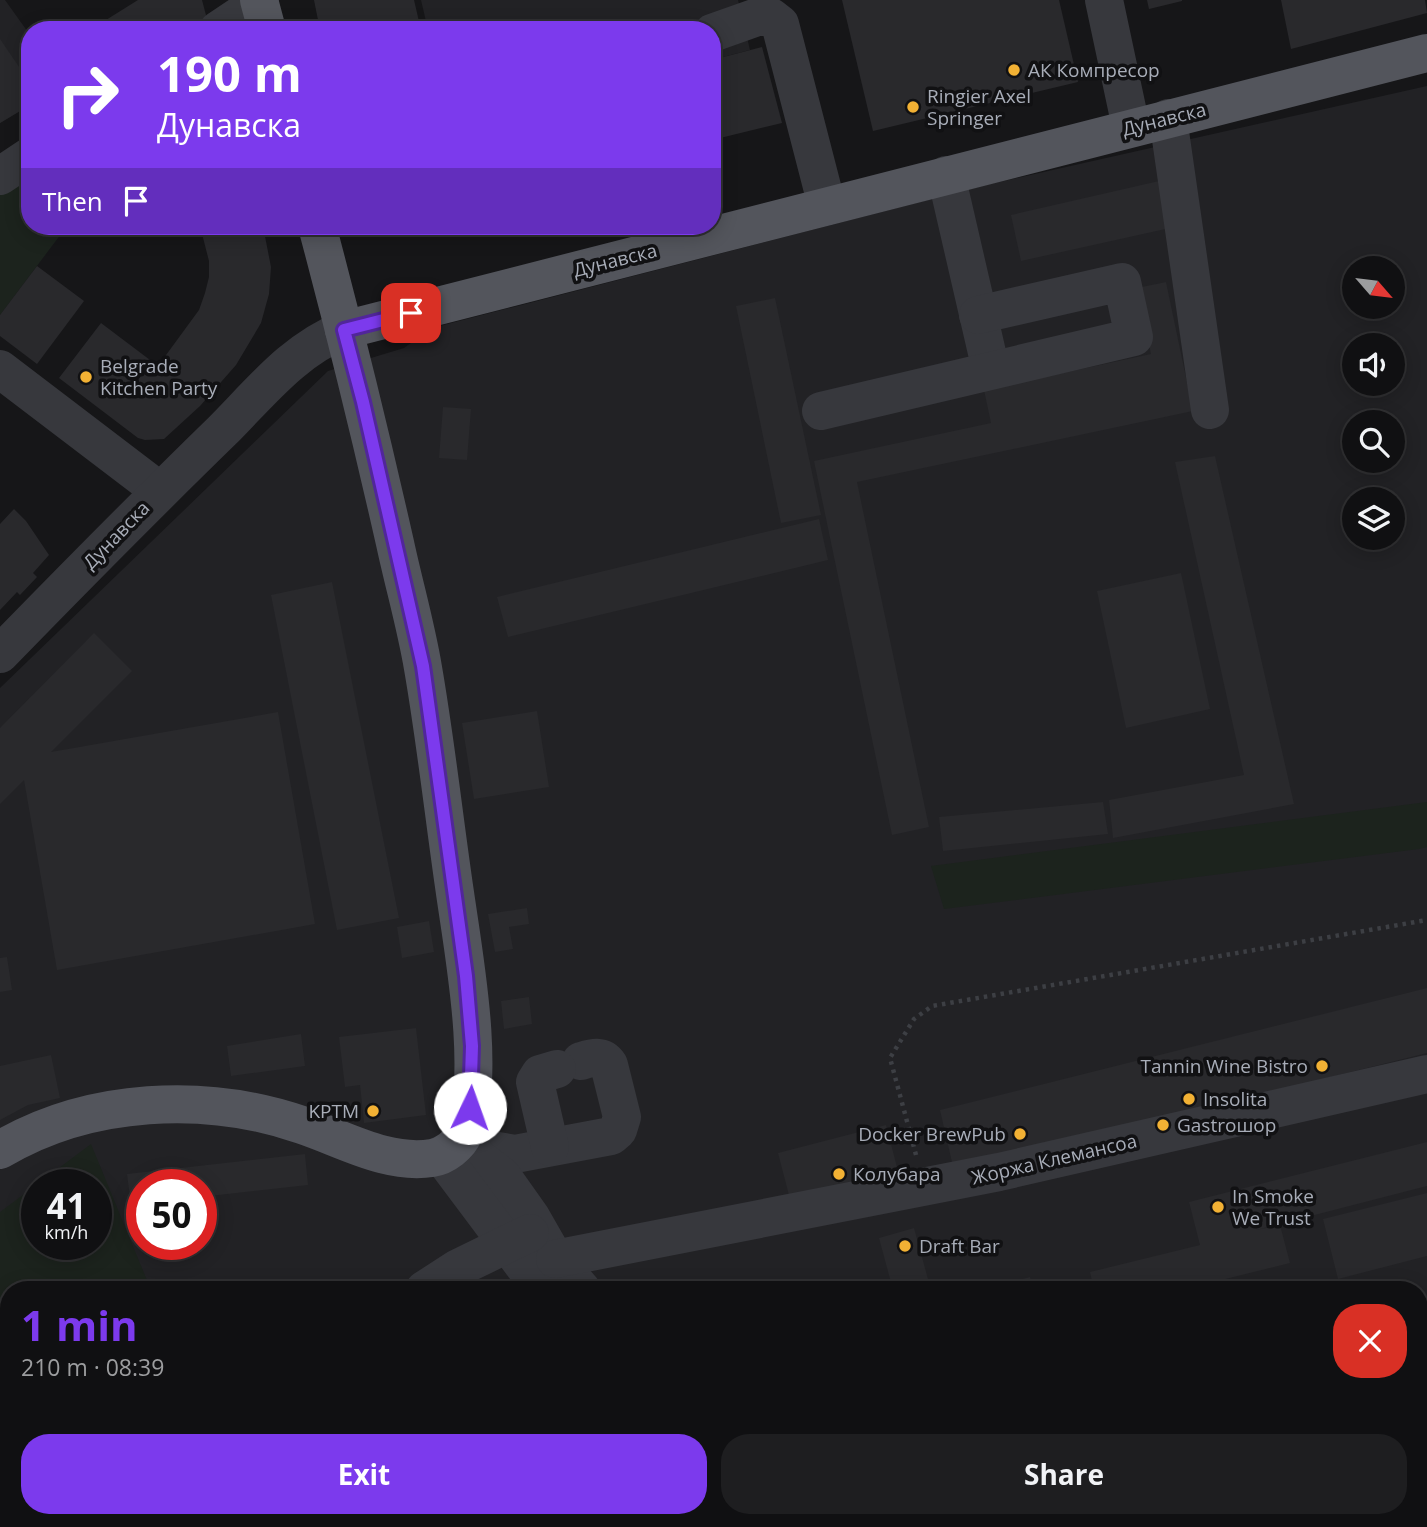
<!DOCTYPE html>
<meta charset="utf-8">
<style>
:root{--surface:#101012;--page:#1e1e20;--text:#f1f3f6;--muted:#9c9d9f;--line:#303032;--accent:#7c3aed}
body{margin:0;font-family:"Open Sans",sans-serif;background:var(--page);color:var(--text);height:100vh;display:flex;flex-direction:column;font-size:26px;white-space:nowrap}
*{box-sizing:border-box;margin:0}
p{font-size:23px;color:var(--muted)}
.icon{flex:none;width:38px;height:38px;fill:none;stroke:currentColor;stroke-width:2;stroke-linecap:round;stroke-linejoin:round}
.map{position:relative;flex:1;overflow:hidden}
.details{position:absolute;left:0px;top:1281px;width:1428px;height:247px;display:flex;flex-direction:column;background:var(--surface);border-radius:28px 28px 0 0;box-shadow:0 4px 18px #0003,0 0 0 2px var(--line)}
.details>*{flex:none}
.banner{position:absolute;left:21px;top:21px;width:700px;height:214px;border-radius:28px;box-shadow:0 4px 18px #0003,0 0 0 2px var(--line);background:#7c3aed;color:#fff;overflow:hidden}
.needle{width:46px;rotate:118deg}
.controls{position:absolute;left:1342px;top:256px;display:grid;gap:14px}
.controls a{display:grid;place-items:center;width:63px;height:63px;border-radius:50%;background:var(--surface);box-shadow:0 4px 18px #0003,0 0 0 2px var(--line);font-size:35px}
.speed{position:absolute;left:21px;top:1169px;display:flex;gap:14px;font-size:35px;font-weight:700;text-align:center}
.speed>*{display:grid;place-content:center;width:91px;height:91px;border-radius:50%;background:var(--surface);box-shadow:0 4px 18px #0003,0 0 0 2px var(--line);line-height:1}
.speed small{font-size:18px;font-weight:400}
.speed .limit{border:10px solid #d22;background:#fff;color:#111}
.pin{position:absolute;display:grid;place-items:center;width:60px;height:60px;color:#fff;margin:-30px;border-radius:14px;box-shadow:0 4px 10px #0006}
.me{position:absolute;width:77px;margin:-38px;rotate:3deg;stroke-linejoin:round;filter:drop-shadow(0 0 5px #0008)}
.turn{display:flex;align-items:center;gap:24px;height:147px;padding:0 21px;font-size:32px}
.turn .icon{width:91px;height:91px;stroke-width:2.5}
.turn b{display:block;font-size:49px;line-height:60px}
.then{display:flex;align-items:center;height:66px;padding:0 21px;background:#0003;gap:14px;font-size:26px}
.round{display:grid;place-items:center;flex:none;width:74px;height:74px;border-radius:28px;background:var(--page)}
.headline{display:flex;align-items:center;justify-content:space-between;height:119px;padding:0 21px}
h1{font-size:42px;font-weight:700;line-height:52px;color:var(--accent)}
.button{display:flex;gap:14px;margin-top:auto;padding:14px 21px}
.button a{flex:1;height:80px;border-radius:28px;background:var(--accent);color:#fff;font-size:28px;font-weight:700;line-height:80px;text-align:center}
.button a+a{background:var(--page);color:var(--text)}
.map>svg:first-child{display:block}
</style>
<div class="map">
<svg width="1427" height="1527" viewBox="0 0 1427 1527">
<rect width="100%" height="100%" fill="#161618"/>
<g fill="#222225" fill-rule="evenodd">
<path d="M0 0H5L30 35V105L0 123Z"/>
<path d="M421 0H738L750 50 712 60V30H428Z"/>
<path d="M1427 86V1527H0V688L328 371 404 348 432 328 990 184ZM1354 268H1393V306H1354ZM1354 345H1393V383H1354ZM1354 422H1393V460H1354ZM1354 499H1393V537H1354ZM37 1185H96V1244H37ZM142 1185H201V1244H142ZM9 1290H1419V1519H9Z"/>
</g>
<g fill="#1c231d" fill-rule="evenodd">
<path d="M30 173V226H67L0 315V192Z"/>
<path d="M1427 802V847L1419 849 944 909 931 866Z"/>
<path d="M91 1144 151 1290H9V1342L0 1345V1212ZM37 1185H96V1244H37Z"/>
<path d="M1427 1353V1527H1333L1328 1519H1419V1357Z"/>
<path d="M674 1519H786L778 1527H677Z"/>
<path d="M838 1519H1280L1286 1527H829Z"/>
</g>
<g fill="#29292c">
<path d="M138 0H202L207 19 189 30H90Z"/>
<path d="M314 0H414L421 30H320Z"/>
<path d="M842 0H1059L1078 82 873 131Z"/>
<path d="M1147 0H1182V1L1149 9Z"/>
<path d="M1281 0H1425L1427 13 1291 49Z"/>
<path d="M0 39 30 83V105L0 123Z"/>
<path d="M762 47 782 123 712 140V60Z"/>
<path d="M1159 181 1170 228 1021 261 1011 215Z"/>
<path d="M200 226H263L271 267 269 294 261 323 236 365 200 406 164 439 145 440 138 438 59 378 101 323 158 366 199 310 205 293 209 277V261Z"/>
<path d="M37 266 84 301 37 364 0 336V315Z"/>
<path d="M1166 282 1193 411 857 482 929 827 892 835 814 461 991 423 984 390 1151 354 1137 288Z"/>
<path d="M775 298 821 515 781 523 736 306Z"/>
<path d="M443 407 471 409 467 460 439 458Z"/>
<path d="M1215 456 1294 804 1113 838 1109 800 1244 775 1175 462Z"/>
<path d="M14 509 26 521 49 555 33 573 37 577 20 595 17 592 0 610V524Z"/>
<path d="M819 519 828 560 508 637 497 597Z"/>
<path d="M1181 573 1210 709 1126 728 1097 591Z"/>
<path d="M332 582 399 918 337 930 271 595Z"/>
<path d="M94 633 132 671 51 752 278 712 315 924 57 970 24 780 0 804V728Z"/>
<path d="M537 711 549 787 474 799 462 723Z"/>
<path d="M1103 802 1108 834 943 851 939 817Z"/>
<path d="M527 908 529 924 509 927 513 949 495 952 488 914Z"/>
<path d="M429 921 434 952 402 958 397 927Z"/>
<path d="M7 957 12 990 0 992V958Z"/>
<path d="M1427 988V1053L954 1171 940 1110Z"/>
<path d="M529 997 532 1024 504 1029 501 1001Z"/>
<path d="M416 1028 426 1115 364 1123 360 1085 345 1087 339 1037Z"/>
<path d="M301 1034 305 1066 231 1076 227 1046Z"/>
<path d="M51 1055 60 1098 28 1105 0 1120V1066Z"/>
<path d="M886 1125 898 1171 790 1199 778 1153Z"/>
<path d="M1427 1142V1186L1256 1230 1280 1225 1290 1263 1181 1290H1094L1090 1272 1200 1245 1189 1202Z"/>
<path d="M305 1154 308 1185 201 1197V1185H142V1204L131 1205 127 1174Z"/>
<path d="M1427 1193V1256L1338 1279 1323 1219Z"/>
<path d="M914 1228 931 1290H893L879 1238Z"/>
<path d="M1030 1277 1033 1290H986V1289Z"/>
<path d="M0 1500 9 1511V1519H15L21 1527H0Z"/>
<path d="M255 1519H539L547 1527H246Z"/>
</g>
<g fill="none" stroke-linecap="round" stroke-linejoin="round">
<path stroke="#3d3f44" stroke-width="4.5" stroke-dasharray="3.5 5" stroke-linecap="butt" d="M916 1155 890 1058 914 1019 932 1006 1427 920"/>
<g stroke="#37383d" stroke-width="38">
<path d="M1104 0 1131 127"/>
<path d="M218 30 260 2"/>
<path d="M712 33 757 17H771L780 24 827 206"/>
<path d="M1168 118 1210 410"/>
<path d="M946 175 991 370"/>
<path d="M0 176 30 156"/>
<path d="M0 369 160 491"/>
<path d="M821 411 1134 337 1122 282 978 315"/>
<path d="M0 654C73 579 147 504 222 431 259 394 294 349 344 330"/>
<path d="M463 1135 492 1150 515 1154 611 1136 618 1130 622 1117 609 1065C602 1054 591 1058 581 1061"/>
<path d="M463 1146 502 1176 531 1217 555 1259 582 1290"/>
<path d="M550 1147 535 1082 540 1074 557 1069"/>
<path d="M441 1155 542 1290"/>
<path d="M555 1259 999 1172 1427 1074"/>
<path d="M424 1290 458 1268 530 1233"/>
<path d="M1419 1334 1427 1331"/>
<path d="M0 1460 9 1471"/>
<path d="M48 1519 55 1527"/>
<path d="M651 1519 653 1527"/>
<path d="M1296 1519 1302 1527"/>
<path d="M163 1527 171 1519"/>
<path d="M791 1527 800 1519"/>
</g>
<g stroke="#53555c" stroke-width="38">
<path d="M259 0 267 30"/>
<path d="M344 330 1427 53"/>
<path d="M0 1150C89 1097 206 1092 302 1125 344 1139 387 1165 432 1158 445 1156 459 1145 464 1133 486 1074 464 956 455 893 444 818 436 743 423 668 416 626 404 585 395 543 371 437 345 331 317 226"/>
</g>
</g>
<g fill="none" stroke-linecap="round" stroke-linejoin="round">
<g stroke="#51269a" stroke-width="18">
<path id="route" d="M411 313 344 330 363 402 423 666 466 976 472 1046 470 1108"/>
</g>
<use href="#route" stroke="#7c3aed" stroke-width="12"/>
</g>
<g fill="#f2b134" stroke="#111113" stroke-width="2.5">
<circle cx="1014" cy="70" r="7"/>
<circle cx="913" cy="107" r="7"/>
<circle cx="86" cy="377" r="7"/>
<circle cx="1322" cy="1066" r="7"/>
<circle cx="1189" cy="1099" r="7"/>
<circle cx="373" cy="1111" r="7"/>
<circle cx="1163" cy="1125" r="7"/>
<circle cx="1020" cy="1134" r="7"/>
<circle cx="839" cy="1174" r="7"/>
<circle cx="1218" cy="1207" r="7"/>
<circle cx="905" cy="1246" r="7"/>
</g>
<g text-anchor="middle" stroke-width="7" stroke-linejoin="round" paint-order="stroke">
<g font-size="19" fill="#a8adb8" stroke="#111113" text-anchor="start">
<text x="1028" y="77">АК Компресор</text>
<text x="927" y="103">Ringier Axel<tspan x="927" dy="22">Springer</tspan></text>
<text x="100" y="373">Belgrade<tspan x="100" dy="22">Kitchen Party</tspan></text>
<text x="1308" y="1073" text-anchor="end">Tannin Wine Bistro</text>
<text x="1203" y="1106">Insolita</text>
<text x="359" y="1118" text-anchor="end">KPTM</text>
<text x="1177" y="1132">Gastroшор</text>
<text x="1006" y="1141" text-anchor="end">Docker BrewPub</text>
<text x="853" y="1181">Колубара</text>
<text x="1232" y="1203">In Smoke<tspan x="1232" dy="22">We Trust</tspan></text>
<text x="919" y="1253">Draft Bar</text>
</g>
<g font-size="19" fill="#a8adb8" stroke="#111113">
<text transform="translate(1164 119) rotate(-14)" y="7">Дунавска</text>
<text transform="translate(615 260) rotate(-14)" y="7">Дунавска</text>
<text transform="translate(116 535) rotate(-46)" y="7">Дунавска</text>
<text transform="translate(1054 1159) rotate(-13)" y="7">Жоржа Клемансоа</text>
</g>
</g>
</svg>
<div class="controls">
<a><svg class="needle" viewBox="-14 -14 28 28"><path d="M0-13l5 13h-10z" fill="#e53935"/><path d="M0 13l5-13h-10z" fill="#9c9d9f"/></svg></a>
<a><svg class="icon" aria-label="sound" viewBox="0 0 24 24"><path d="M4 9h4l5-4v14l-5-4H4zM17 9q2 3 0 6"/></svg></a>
<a><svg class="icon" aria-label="search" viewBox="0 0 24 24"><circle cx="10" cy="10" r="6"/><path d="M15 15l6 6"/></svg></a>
<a><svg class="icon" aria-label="layers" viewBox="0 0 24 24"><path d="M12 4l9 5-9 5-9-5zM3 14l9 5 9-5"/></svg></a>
</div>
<div class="speed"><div>41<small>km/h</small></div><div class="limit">50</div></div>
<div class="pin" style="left:411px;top:313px;background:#d93025"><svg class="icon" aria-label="arrive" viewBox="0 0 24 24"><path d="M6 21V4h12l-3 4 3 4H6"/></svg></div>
<svg class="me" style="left:470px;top:1108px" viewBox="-20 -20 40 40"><circle r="19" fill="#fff"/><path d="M0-13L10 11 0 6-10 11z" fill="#7c3aed"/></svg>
<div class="banner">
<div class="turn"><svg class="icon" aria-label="right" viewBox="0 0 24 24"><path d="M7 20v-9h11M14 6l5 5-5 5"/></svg><div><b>190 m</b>Дунавска</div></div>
<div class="then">Then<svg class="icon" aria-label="arrive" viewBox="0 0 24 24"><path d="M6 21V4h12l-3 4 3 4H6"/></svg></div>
</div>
<section class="details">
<div class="headline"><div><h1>1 min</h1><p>210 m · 08:39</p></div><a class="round" style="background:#d93025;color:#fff"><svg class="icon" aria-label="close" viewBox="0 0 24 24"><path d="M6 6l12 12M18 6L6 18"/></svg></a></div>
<div class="button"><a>Exit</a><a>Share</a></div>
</section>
</div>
